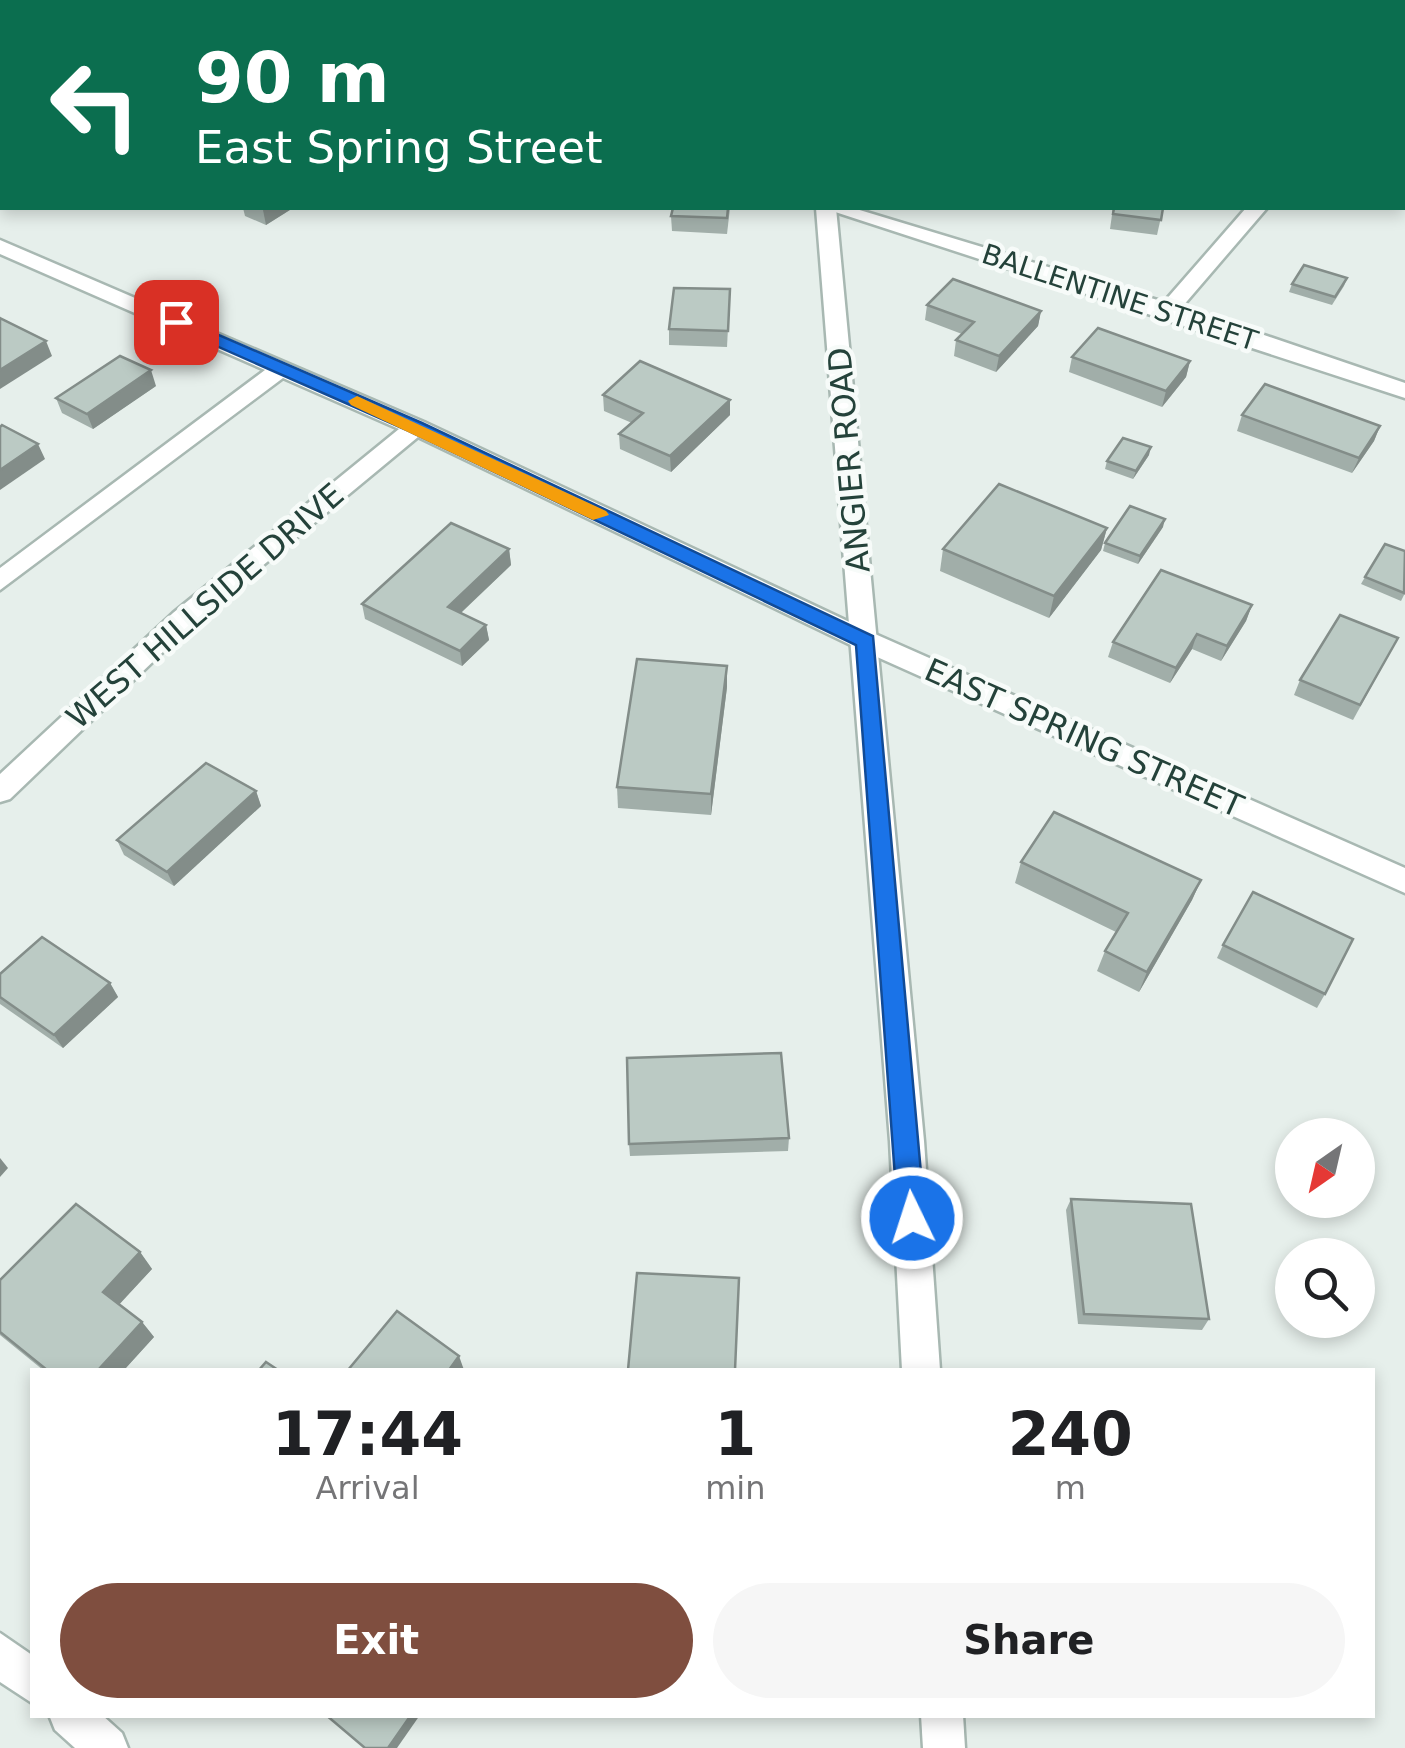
<!DOCTYPE html>
<style>
:root{--surface:#fff;--page:#f6f6f6;--text:#202124;--muted:#757577;--accent:#7f4e3f}
body{margin:0;font-family:"DejaVu Sans",sans-serif;background:var(--page);color:var(--text);height:100vh;display:flex;flex-direction:column;font-size:38px;white-space:nowrap}
*{box-sizing:border-box;margin:0}
p{font-size:32px;color:var(--muted)}
.icon{flex:none;width:55px;height:55px;fill:none;stroke:currentColor;stroke-width:2;stroke-linecap:round;stroke-linejoin:round}
.map{position:relative;flex:1;overflow:hidden}
.drawer{position:absolute;left:30px;top:1368px;width:1345px;height:350px;display:flex;flex-direction:column;background:var(--surface);border-radius:0px;box-shadow:0 5px 15px #0003}
.drawer>*{flex:none}
.top-card{position:absolute;left:0px;top:0px;width:1405px;height:210px;box-shadow:0 5px 15px #0003;background:#0b6e4f;color:#fff;overflow:hidden}
.needle{width:65px;rotate:214deg}
.tools{position:absolute;left:1275px;top:1118px;display:grid;gap:20px}
.tools a{display:grid;place-items:center;width:100px;height:100px;border-radius:50%;background:var(--surface);box-shadow:0 5px 15px #0003;font-size:50px}
.pin{position:absolute;display:grid;place-items:center;width:85px;height:85px;color:#fff;margin:-42px;border-radius:20px;box-shadow:0 5px 15px #0006}
.me{position:absolute;width:110px;margin:-55px;rotate:356deg;stroke-linejoin:round;filter:drop-shadow(0 0 8px #0008)}
.turn{display:flex;align-items:center;gap:35px;height:210px;padding:0 30px;font-size:45px}
.turn .icon{width:130px;height:130px;stroke-width:2.5}
.turn b{display:block;font-size:70px;line-height:85px}
.eta{display:flex;justify-content:space-evenly;align-items:center;height:170px;text-align:center}
.eta b{font-size:60px;font-weight:800;line-height:70px}
.primary-button{display:flex;gap:20px;margin-top:auto;padding:20px 30px}
.primary-button a{flex:1;height:115px;border-radius:60px;background:var(--accent);color:#fff;font-size:40px;font-weight:800;line-height:115px;text-align:center}
.primary-button a+a{background:var(--page);color:var(--text)}
.map>svg:first-child{display:block}
</style>
<div class="map">
<svg width="1405" height="1748" viewBox="0 0 1405 1748">
<rect width="100%" height="100%" fill="#e6efeb"/>
<g fill="none" stroke-linecap="round" stroke-linejoin="round">
<g stroke="#a8b8b2" stroke-width="5">
<g id="minor">
<path d="M1186 0H1204L1205 2H1188Z"/>
<path d="M823 208H853L1164 302 1246 208H1267L1182 307 1405 383V398Z"/>
<path d="M0 240 424 422 875 634 1405 868V893L857 648 418 437 191 625 10 799 0 802V774L173 613 399 429 283 378 0 590V568L265 370 0 254Z"/>
<path d="M0 1633 32 1655V1703L0 1682Z"/>
<path d="M49 1715H102L122 1733 128 1748H75L55 1730Z"/>
</g>
</g>
<g stroke="#a8b8b2" stroke-width="5">
<g id="tertiary">
<path d="M803 0H821V2H804Z"/>
<path d="M816 208H836L924 1141 940 1370H902L890 1141Z"/>
<path d="M921 1715H963L965 1748H923Z"/>
</g>
</g>
<use href="#minor" fill="#fff" fill-rule="evenodd"/>
<use href="#tertiary" fill="#fff" fill-rule="evenodd"/>
</g>
<g fill="#a1aea9">
<rect x="658" y="0" width="75" height="2"/>
<path d="M1261 0H1308L1307 2H1262Z"/>
<path d="M243 208H293L266 225 245 216Z"/>
<path d="M730 208 727 234 672 231 671 216Z"/>
<path d="M1113 208H1163L1157 235 1110 229Z"/>
<path d="M1347 278 1344 286 1332 305 1289 292 1292 284Z"/>
<path d="M730 289 727 347 669 345V329Z"/>
<path d="M927 305 1041 311 1038 326 996 372 954 356 956 340 962 334 925 320Z"/>
<path d="M1072 357 1190 361 1186 377 1162 407 1069 372Z"/>
<path d="M156 386 93 429 62 413 56 398Z"/>
<path d="M603 395 730 415 671 472 620 449 619 434 632 423 604 411Z"/>
<path d="M1242 415 1380 426 1374 441 1352 473 1237 431Z"/>
<path d="M1149 455 1133 479 1105 469 1107 461Z"/>
<path d="M1163 527 1138 564 1103 551 1105 543Z"/>
<path d="M1107 528 1101 550 1049 618 940 571 943 549Z"/>
<path d="M509 549 511 565 461 613 486 625 489 640 462 666 365 619 362 604Z"/>
<path d="M1405 551V593L1401 601 1361 584 1365 577Z"/>
<path d="M1252 605 1246 621 1221 661 1192 649 1170 683 1108 657 1113 642Z"/>
<path d="M1398 638 1353 720 1294 695 1300 680Z"/>
<path d="M727 687 711 815 618 808 617 787Z"/>
<path d="M256 791 261 806 174 886 124 855 117 840Z"/>
<path d="M1021 862 1201 880 1192 900 1139 992 1097 971 1105 951 1116 932 1015 883Z"/>
<path d="M1223 945 1325 994 1317 1008 1217 958Z"/>
<path d="M0 974 110 983 118 997 63 1048 0 1004Z"/>
<path d="M789 1138 788 1151 630 1156 629 1144Z"/>
<path d="M1071 1199 1209 1319 1202 1330 1078 1324 1066 1210Z"/>
<path d="M140 1252 152 1269 119 1304 142 1322 154 1337 124 1370H43L0 1335V1280Z"/>
</g>
<g fill="#838d89">
<path d="M2 88V105L0 107V89Z"/>
<path d="M266 208H293L266 225 263 210Z"/>
<path d="M1041 311 1038 326 996 372 999 356Z"/>
<path d="M46 341 52 356 0 389V370Z"/>
<path d="M1190 361 1186 377 1162 407 1166 391Z"/>
<path d="M151 370 156 386 93 429 87 414Z"/>
<path d="M730 400V415L671 472 670 456Z"/>
<path d="M1380 426 1374 441 1352 473 1359 458Z"/>
<path d="M38 444 45 459 0 490V470Z"/>
<path d="M1151 447 1149 455 1133 479 1136 471Z"/>
<path d="M1165 519 1163 527 1138 564 1140 556Z"/>
<path d="M1107 528 1101 550 1049 618 1054 596Z"/>
<path d="M509 549 511 565 451 622 448 607Z"/>
<path d="M1252 605 1246 621 1221 661 1227 646Z"/>
<path d="M486 625 489 640 462 666 460 651Z"/>
<path d="M1197 634 1192 649 1170 683 1176 668Z"/>
<path d="M727 666V687L711 815V794Z"/>
<path d="M256 791 261 806 174 886 167 872Z"/>
<path d="M1201 880 1192 900 1139 992 1147 972Z"/>
<path d="M110 983 118 997 63 1048 54 1035Z"/>
<path d="M0 1158 8 1168 0 1177Z"/>
<path d="M140 1252 152 1269 116 1308 103 1292Z"/>
<path d="M142 1322 154 1337 124 1370H98Z"/>
<path d="M459 1356 464 1370H449Z"/>
<path d="M411 1715H420L397 1748H388Z"/>
</g>
<g fill="#bbcac4" stroke="#838d89" stroke-width="2.5">
<path d="M672 0H733V1Z"/>
<path d="M909 0H950L949 2H909Z"/>
<path d="M0 56 2 57V88L0 89Z"/>
<path d="M1402 89 1405 90V112H1402Z"/>
<path d="M1402 140 1405 141V166H1402Z"/>
<path d="M673 208H728L727 218 671 216Z"/>
<path d="M1114 208H1163L1161 220 1113 214Z"/>
<path d="M1304 265 1347 278 1335 297 1292 284Z"/>
<path d="M953 279 1041 311 999 356 956 340 974 322 927 305Z"/>
<path d="M674 288 730 289 728 331 669 329Z"/>
<path d="M0 318 46 341 0 370Z"/>
<path d="M1098 328 1190 361 1166 391 1072 357Z"/>
<path d="M120 356 151 370 87 414 56 398Z"/>
<path d="M640 361 730 400 670 456 619 434 643 413 603 395Z"/>
<path d="M1265 384 1380 426 1359 458 1242 415Z"/>
<path d="M2 425 38 444 0 470V427Z"/>
<path d="M1123 438 1151 447 1136 471 1107 461Z"/>
<path d="M999 484 1107 528 1054 596 943 549Z"/>
<path d="M1130 506 1165 519 1140 556 1105 543Z"/>
<path d="M451 523 509 549 448 607 486 625 460 651 362 604Z"/>
<path d="M1385 544 1405 551 1404 593 1365 577Z"/>
<path d="M1161 570 1252 605 1227 646 1197 634 1176 668 1113 642Z"/>
<path d="M1340 615 1398 638 1360 705 1300 680Z"/>
<path d="M637 659 727 666 711 794 617 787Z"/>
<path d="M206 763 256 791 167 872 117 840Z"/>
<path d="M1054 812 1201 880 1147 972 1105 951 1128 913 1021 862Z"/>
<path d="M1253 892 1353 939 1325 994 1223 945Z"/>
<path d="M42 937 110 983 54 1035 0 997V974Z"/>
<path d="M781 1053 789 1138 629 1144 627 1058Z"/>
<path d="M1071 1199 1191 1204 1209 1319 1084 1314Z"/>
<path d="M76 1204 140 1252 103 1292 142 1322 98 1370H47L0 1332V1280Z"/>
<path d="M637 1273 739 1278 735 1370H628Z"/>
<path d="M397 1311 459 1356 449 1370H348Z"/>
<path d="M266 1362 278 1370H259Z"/>
<path d="M326 1715H411L388 1748H365Z"/>
</g>
<path fill="#1a73e8" stroke="#114b97" stroke-width="2.5" d="M171 319H182L422 423 873 636 925 1218 921 1226 912 1230 902 1226 898 1218 856 645 409 431 171 326Z"/>
<path fill="#f59e0b" d="M357 396 606 511 609 515 593 520 351 405 348 401Z"/>
<g text-anchor="middle" stroke-width="9" stroke-linejoin="round" paint-order="stroke">
<g font-size="28" fill="#24423a" stroke="#f7fbf9">
<text transform="translate(1120 297) rotate(18)" y="10">BALLENTINE STREET</text>
</g>
<g font-size="32" fill="#24423a" stroke="#f7fbf9">
<text transform="translate(849 460) rotate(-95)" y="11">ANGIER ROAD</text>
<text transform="translate(205 606) rotate(-41)" y="11">WEST HILLSIDE DRIVE</text>
<text transform="translate(1084 738) rotate(24)" y="11">EAST SPRING STREET</text>
</g>
</g>
</svg>
<div class="tools">
<a><svg class="needle" viewBox="-14 -14 28 28"><path d="M0-13l5 13h-10z" fill="#e53935"/><path d="M0 13l5-13h-10z" fill="#757577"/></svg></a>
<a><svg class="icon" aria-label="search" viewBox="0 0 24 24"><circle cx="10" cy="10" r="6"/><path d="M15 15l6 6"/></svg></a>
</div>
<div class="pin" style="left:176px;top:322px;background:#d93025"><svg class="icon" aria-label="arrive" viewBox="0 0 24 24"><path d="M6 21V4h12l-3 4 3 4H6"/></svg></div>
<svg class="me" style="left:912px;top:1218px" viewBox="-20 -20 40 40"><circle r="17" fill="#1a73e8" stroke="#fff" stroke-width="3"/><path d="M0-11L8 9 0 5-8 9z" fill="#fff"/></svg>
<div class="top-card">
<div class="turn"><svg class="icon" aria-label="left" viewBox="0 0 24 24"><path d="M17 20v-9H6M10 6l-5 5 5 5"/></svg><div><b>90 m</b>East Spring Street</div></div>
</div>
<section class="drawer">
<div class="eta">
<div><b>17:44</b><p>Arrival</p></div>
<div><b>1</b><p>min</p></div>
<div><b>240</b><p>m</p></div>
</div>
<div class="primary-button"><a>Exit</a><a>Share</a></div>
</section>
</div>
